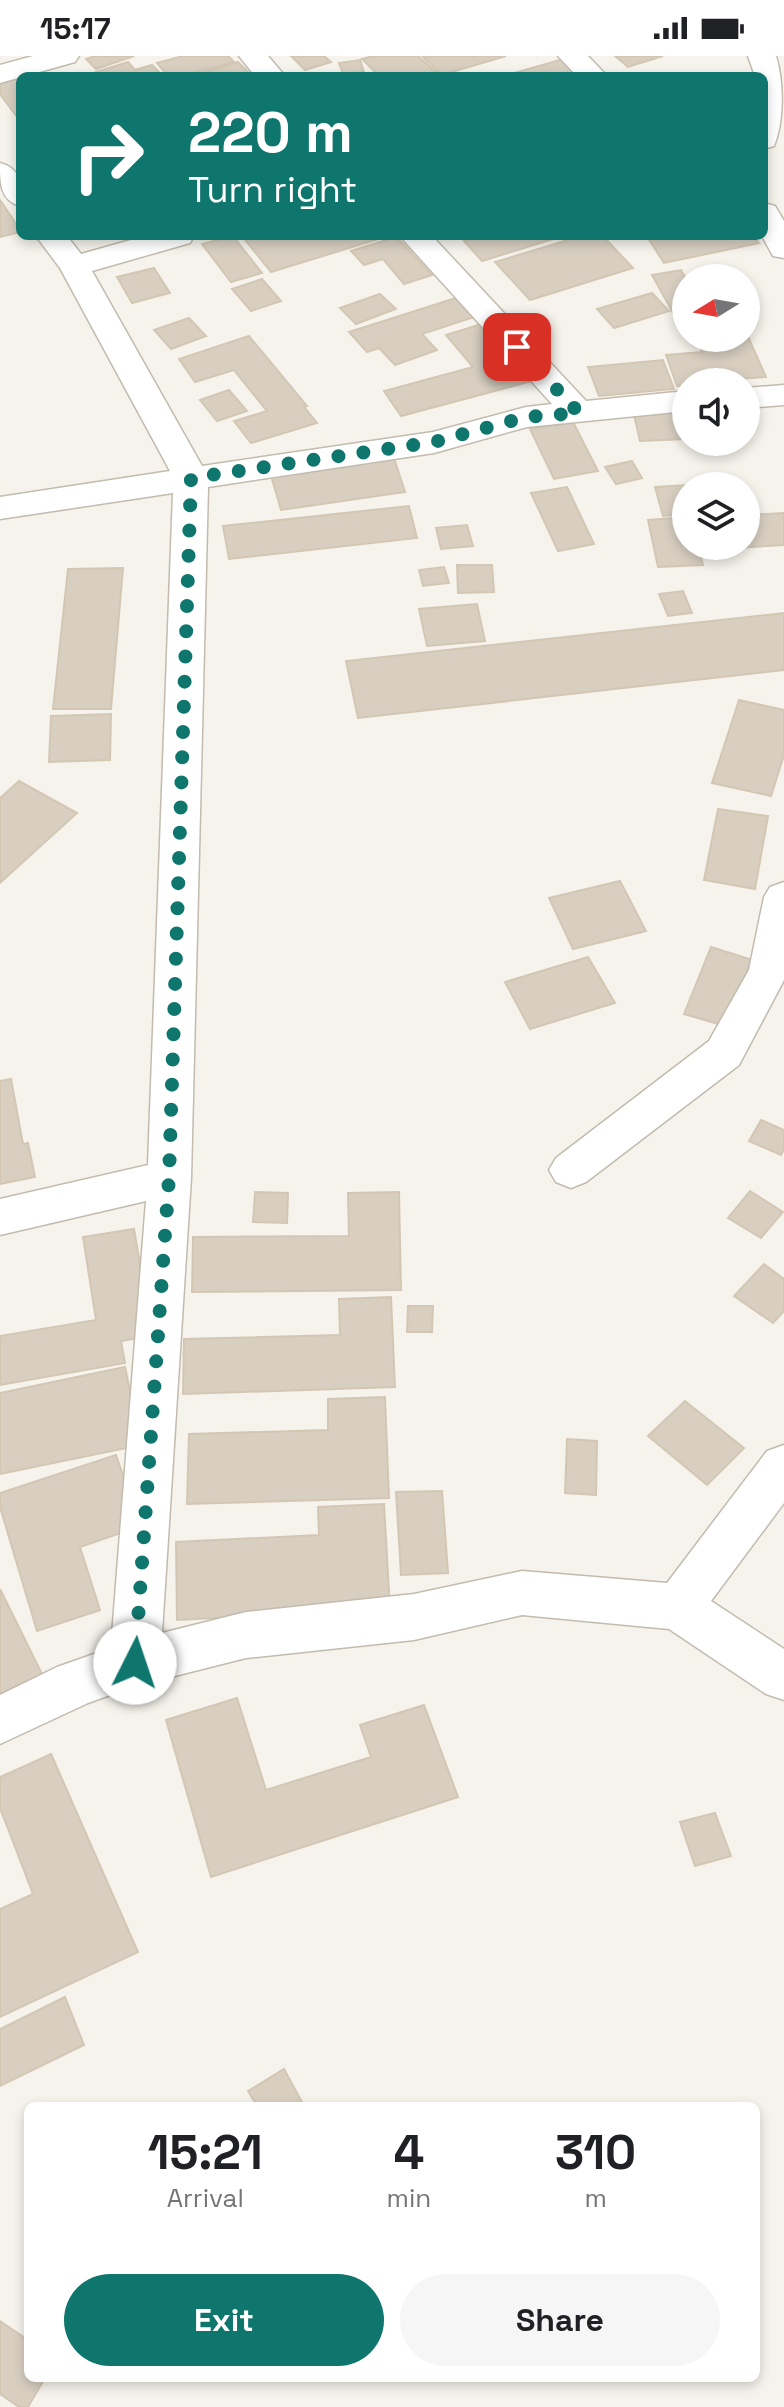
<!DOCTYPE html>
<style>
:root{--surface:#fff;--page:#f6f6f6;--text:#202124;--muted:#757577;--accent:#0f766e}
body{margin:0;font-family:"Space Grotesk",sans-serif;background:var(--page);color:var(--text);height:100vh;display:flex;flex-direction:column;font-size:30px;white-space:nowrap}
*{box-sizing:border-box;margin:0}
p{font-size:26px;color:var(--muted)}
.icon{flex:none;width:44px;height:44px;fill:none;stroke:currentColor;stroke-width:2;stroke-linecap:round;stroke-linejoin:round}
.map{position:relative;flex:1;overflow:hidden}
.panel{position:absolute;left:24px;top:2046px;width:736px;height:280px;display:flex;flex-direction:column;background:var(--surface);border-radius:12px;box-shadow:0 4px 12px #0003}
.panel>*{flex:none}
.hud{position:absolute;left:16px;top:16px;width:752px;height:168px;border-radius:12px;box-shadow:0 4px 12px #0003;background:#0f766e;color:#fff;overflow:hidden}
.needle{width:52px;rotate:259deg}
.buttons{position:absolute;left:672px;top:208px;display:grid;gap:16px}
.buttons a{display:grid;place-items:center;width:88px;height:88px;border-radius:50%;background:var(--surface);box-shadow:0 4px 12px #0003;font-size:40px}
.pin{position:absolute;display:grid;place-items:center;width:68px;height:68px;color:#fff;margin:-34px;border-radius:16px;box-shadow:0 4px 12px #0006}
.me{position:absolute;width:88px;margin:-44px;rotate:4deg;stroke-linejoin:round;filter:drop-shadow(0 0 6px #0008)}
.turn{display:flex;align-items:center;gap:28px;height:168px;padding:0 40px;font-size:36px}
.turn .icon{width:104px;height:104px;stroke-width:2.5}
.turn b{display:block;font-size:56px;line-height:68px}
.eta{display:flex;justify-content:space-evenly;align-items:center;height:136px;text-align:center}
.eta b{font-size:48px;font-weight:700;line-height:56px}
.cta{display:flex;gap:16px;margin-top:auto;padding:16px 40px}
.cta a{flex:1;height:92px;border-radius:48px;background:var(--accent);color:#fff;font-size:32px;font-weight:700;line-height:92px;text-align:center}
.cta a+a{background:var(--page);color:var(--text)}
.status{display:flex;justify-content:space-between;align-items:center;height:56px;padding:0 40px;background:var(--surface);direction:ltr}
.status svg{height:22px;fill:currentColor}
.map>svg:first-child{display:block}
</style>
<div class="status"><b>15:17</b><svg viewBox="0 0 49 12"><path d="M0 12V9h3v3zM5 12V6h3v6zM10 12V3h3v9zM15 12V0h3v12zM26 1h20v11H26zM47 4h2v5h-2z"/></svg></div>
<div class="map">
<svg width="784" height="2351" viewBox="0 0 784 2351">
<rect width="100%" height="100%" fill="#f6f3ec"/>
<g fill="#d8cfc1" stroke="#d3c7b4" stroke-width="2">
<path d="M95 0H134L96 13 86 3Z"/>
<path d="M183 0H228L234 6 182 20H168L157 7Z"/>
<path d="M291 0H324L331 6 305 14Z"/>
<path d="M373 0H418L437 17 379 20 362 3Z"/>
<path d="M422 0H506L442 19Z"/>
<path d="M615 0H663L628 11Z"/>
<path d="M563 3 581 20H504Z"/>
<path d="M360 4 364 16 343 18 339 7Z"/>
<path d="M128 6 135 14 152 9 163 20H100L96 16Z"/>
<path d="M238 6 252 20H192Z"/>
<path d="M20 22V65L0 38V27Z"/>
<path d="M0 144 13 163 20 176 0 181Z"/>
<path d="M233 180 262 217 231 226 202 188Z"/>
<path d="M242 180H388L271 216Z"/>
<path d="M479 180H563L482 205 464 185Z"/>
<path d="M581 180H603L633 212 530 244 495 206Z"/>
<path d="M660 180H753L759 187 664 207 648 182Z"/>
<path d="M396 181 408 193 432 219 404 228 383 203 364 209 351 195Z"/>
<path d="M154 212 170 237 132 247 117 221Z"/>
<path d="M681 214 686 223V255L673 257 652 219Z"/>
<path d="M262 223 281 245 251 255 232 233Z"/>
<path d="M652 237 669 255 614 272 597 253Z"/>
<path d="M380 238 396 253 356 268 340 252Z"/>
<path d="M456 242 474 261 422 278 437 294 395 309 379 292 367 296 349 276Z"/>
<path d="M189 262 206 280 171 293 154 274Z"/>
<path d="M485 267 532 325 401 360 384 335 473 311 446 279Z"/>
<path d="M746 276 766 321 686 326V330H677L666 299 702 296 697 282H746Z"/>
<path d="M249 280 307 350 304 351 317 367 251 387 234 365 267 355 234 314 195 326 179 303Z"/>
<path d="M663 304 674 333 599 340 588 311Z"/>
<path d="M229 334 247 355 217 365 200 344Z"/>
<path d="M686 356V383L640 385 634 359Z"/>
<path d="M573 366 598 415 554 423 530 373Z"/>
<path d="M393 399 405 436 281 454 270 416Z"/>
<path d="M632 405 642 422 616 428 605 411Z"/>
<path d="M690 429 686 430V458L663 460 655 431Z"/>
<path d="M567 431 594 488 558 495 531 437Z"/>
<path d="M409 450 417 482 229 503 223 470Z"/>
<path d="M784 457V489L699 494 703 509 658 511 648 464 686 461V490H746V459Z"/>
<path d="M467 469 473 490 441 493 436 472Z"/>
<path d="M457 509H492L494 536 458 537Z"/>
<path d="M444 511 449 527 423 530 419 514Z"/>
<path d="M123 512 111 653H53L68 513Z"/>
<path d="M683 535 692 557 668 560 659 538Z"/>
<path d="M477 548 485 585 427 590 419 553Z"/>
<path d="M784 557V614L358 662 346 605Z"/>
<path d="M739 644 784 654V699L771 740 712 727Z"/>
<path d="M111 658 110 704 49 706 51 660Z"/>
<path d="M19 725 77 757 0 827V742Z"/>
<path d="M718 753 768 760 755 833 704 824Z"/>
<path d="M620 825 646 875 573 893 549 842Z"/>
<path d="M711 891 752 904 725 970 684 958Z"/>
<path d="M588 901 615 947 530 973 505 926Z"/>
<path d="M11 1023 23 1088 28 1087 35 1121 0 1128V1025Z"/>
<path d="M761 1064 784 1074V1093L781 1099 749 1085Z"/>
<path d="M750 1135 783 1156 761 1182 728 1162Z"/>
<path d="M255 1136 288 1137 287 1167 253 1166Z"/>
<path d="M399 1136 401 1234 192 1236 193 1181 349 1180 348 1137Z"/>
<path d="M134 1173 152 1280 121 1285 125 1307 0 1329V1280L96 1264 83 1181Z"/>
<path d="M764 1208 784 1223V1255L773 1267 734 1240Z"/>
<path d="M391 1241 395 1331 183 1338 184 1283 340 1279 339 1243Z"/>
<path d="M408 1250H433L432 1276H407Z"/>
<path d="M125 1311 141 1389 0 1418V1337Z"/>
<path d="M385 1341 389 1442 187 1448 189 1378 328 1374V1343Z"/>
<path d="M685 1345 744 1392 707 1429 648 1380Z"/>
<path d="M567 1383 597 1385 596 1439 565 1437Z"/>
<path d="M116 1399 141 1470 80 1491 100 1554 37 1575 0 1451V1437Z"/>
<path d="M442 1435 448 1517 401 1519 396 1436Z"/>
<path d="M384 1448 390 1553 177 1564 176 1486 319 1479 318 1451Z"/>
<path d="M0 1533 44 1622 0 1644Z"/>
<path d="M237 1642 266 1734 371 1701 360 1669 424 1649 458 1741 211 1821 166 1664Z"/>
<path d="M51 1698 138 1896 0 1961V1853L33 1838 0 1752V1721Z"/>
<path d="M715 1757 731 1800 695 1810 680 1766Z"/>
<path d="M65 1941 84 1989 0 2030V1973Z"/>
<path d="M284 2013 302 2046 295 2050H257L248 2035Z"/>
<path d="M0 2265 28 2284V2322H45L28 2351H19L0 2338Z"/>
</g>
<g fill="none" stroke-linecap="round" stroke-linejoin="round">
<g stroke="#c2bbae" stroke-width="3">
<g id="minor">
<path d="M33 0H79L75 6 0 27V9Z"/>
<path d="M239 0H268L285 20H255Z"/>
<path d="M558 0H588L607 20H577Z"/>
<path d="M748 0H776C784 26 784 66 774 90L764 93V20H755Z"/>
<path d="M0 107C23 113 20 130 20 150 0 144 0 127 0 107Z"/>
<path d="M764 147 775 150 784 165V202L773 200 762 180H764Z"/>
<path d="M36 180H67L81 198 145 180H194L190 187 92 215 202 410 433 376 526 351 552 348 400 180H432L586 345 686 335V355L527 371 434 397 208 431 191 1122 162 1577 246 1556 414 1538 522 1515 667 1527 767 1395 784 1389V1447L711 1545 784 1593V1644L766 1638 669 1573 522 1559 414 1584 246 1602 135 1630 88 1647 0 1688V1639L57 1611 111 1592 146 1145 0 1179V1143L148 1109 173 437 0 463V441L170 415 60 212Z"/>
<path d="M784 329V349L746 352V332Z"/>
<path d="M784 826V924L739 1009 586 1126 571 1132 556 1126 549 1114 556 1102 709 985 749 914 764 841 770 831Z"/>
</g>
</g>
<use href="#minor" fill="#fff" fill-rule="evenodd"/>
</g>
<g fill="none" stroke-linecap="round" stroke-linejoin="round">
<path stroke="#0f766e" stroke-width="14" stroke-dasharray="0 25.2" d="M135 1607 169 1122 191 422 434 386 526 361 579 357 517 291"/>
</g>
</svg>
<div class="buttons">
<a><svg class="needle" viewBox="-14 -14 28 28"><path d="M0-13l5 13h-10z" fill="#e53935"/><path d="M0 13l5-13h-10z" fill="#757577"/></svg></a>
<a><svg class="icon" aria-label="sound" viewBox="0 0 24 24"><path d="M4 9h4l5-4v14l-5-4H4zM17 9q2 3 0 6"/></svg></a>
<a><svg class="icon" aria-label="layers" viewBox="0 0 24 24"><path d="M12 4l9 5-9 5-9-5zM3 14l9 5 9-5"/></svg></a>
</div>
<div class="pin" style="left:517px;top:291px;background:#d93025"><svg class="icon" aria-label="arrive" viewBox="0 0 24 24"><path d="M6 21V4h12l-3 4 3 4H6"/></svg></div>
<svg class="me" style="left:135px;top:1607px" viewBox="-20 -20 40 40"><circle r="19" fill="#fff"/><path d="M0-13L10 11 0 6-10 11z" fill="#0f766e"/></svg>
<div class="hud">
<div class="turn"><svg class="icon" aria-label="right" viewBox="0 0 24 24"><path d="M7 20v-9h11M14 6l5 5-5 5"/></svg><div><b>220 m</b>Turn right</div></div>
</div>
<section class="panel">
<div class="eta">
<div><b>15:21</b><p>Arrival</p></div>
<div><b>4</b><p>min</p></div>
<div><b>310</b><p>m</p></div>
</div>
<div class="cta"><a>Exit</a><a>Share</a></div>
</section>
</div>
